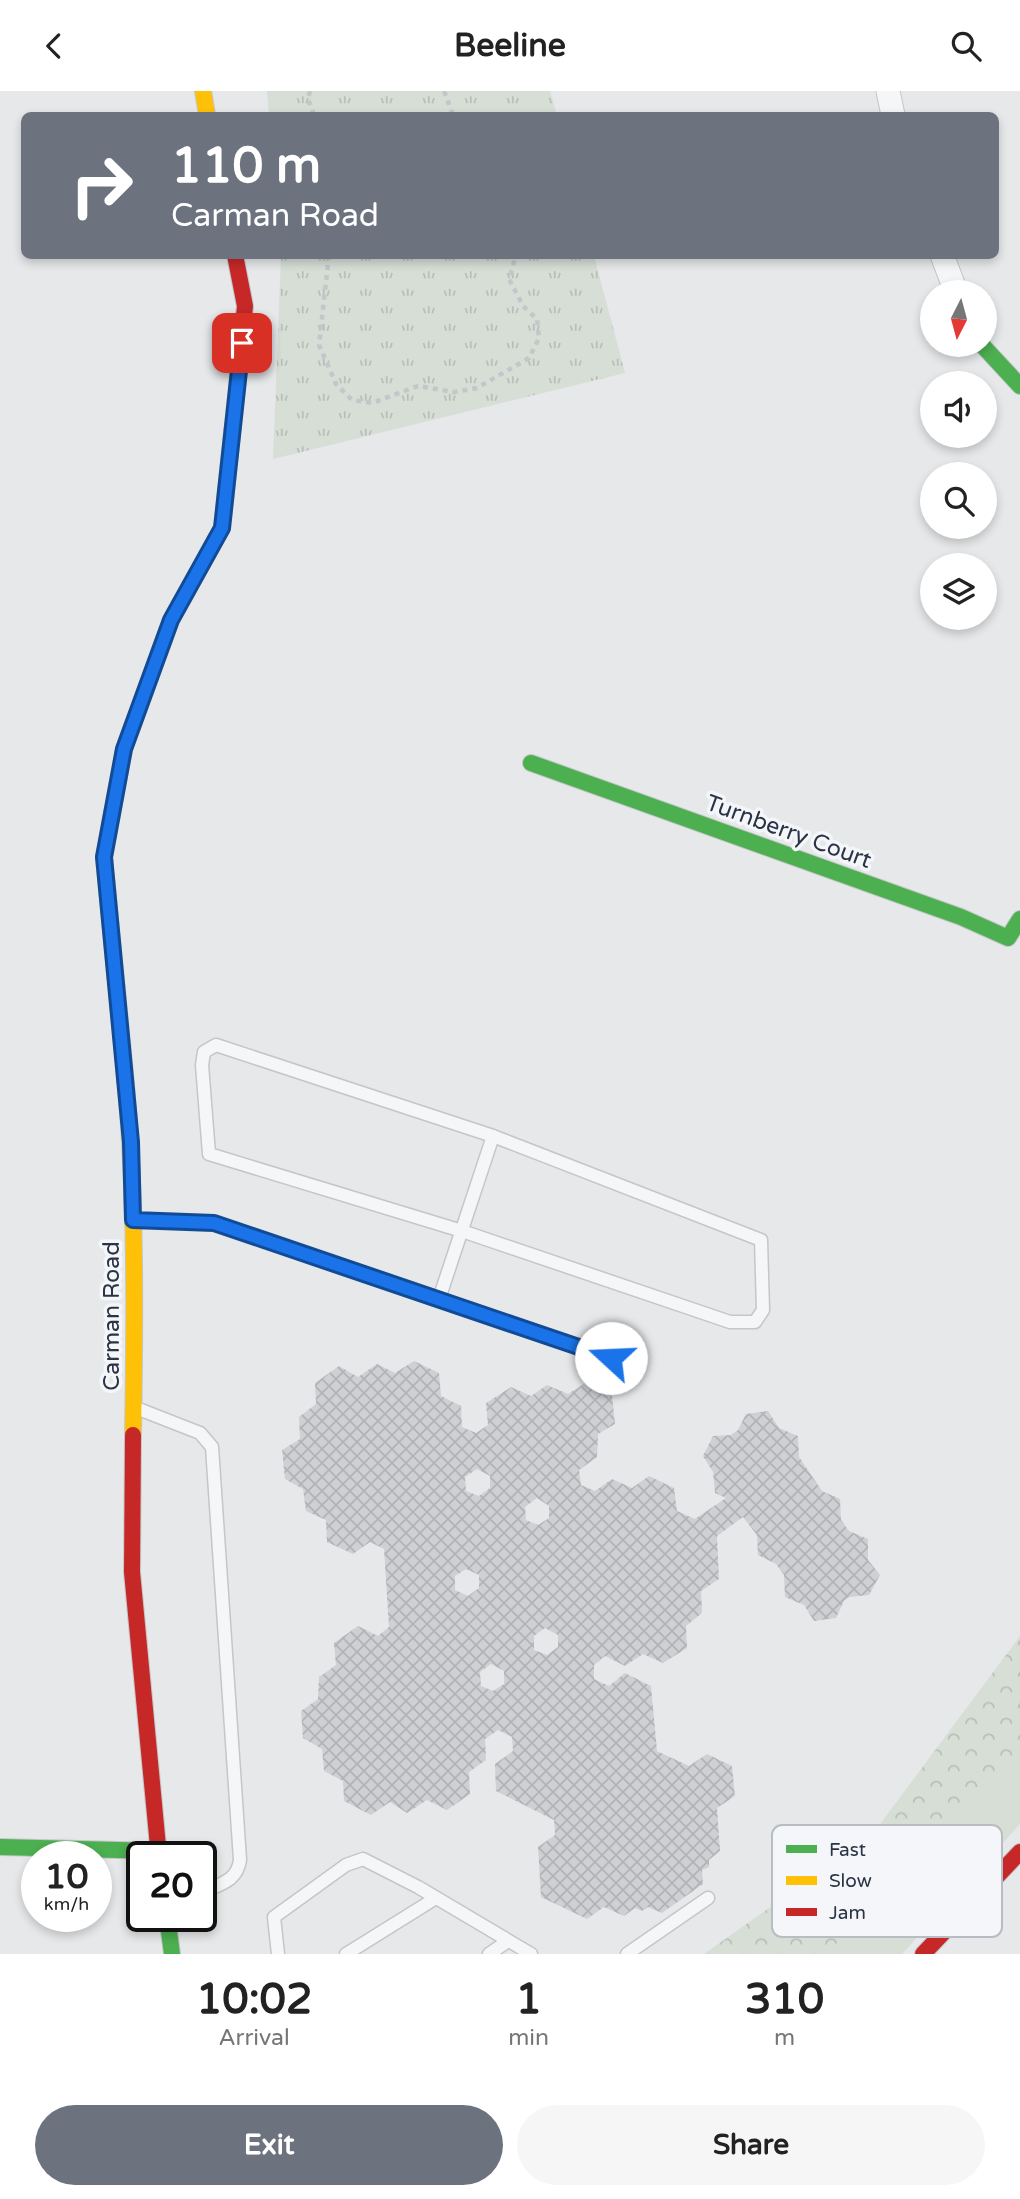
<!DOCTYPE html>
<style>
:root{--surface:#fff;--page:#f6f6f6;--text:#222;--muted:#767676;--accent:#6c737f}
body{margin:0;font-family:"Varela Round",sans-serif;background:var(--page);color:var(--text);height:100vh;display:flex;flex-direction:column;font-size:26px;white-space:nowrap}
*{box-sizing:border-box;margin:0}
p{font-size:23px;color:var(--muted)}
.icon{flex:none;width:38px;height:38px;fill:none;stroke:currentColor;stroke-width:2;stroke-linecap:round;stroke-linejoin:round}
.map{position:relative;height:1863px;overflow:hidden}
.side{display:flex;flex-direction:column;background:var(--surface);flex:1}
.side>*{flex:none}
.hud{position:absolute;left:21px;top:21px;width:978px;height:147px;border-radius:10px;box-shadow:0 4px 10px #0003;background:#6c737f;color:#fff;overflow:hidden}
.needle{width:46px;rotate:186deg}
.tools{position:absolute;left:920px;top:189px;display:grid;gap:14px}
.tools a{display:grid;place-items:center;width:77px;height:77px;border-radius:50%;background:var(--surface);box-shadow:0 4px 10px #0003;font-size:35px}
.speed{position:absolute;left:21px;top:1750px;display:flex;gap:14px;font-size:35px;font-weight:700;text-align:center}
.speed>*{display:grid;place-content:center;width:91px;height:91px;border-radius:50%;background:var(--surface);box-shadow:0 4px 10px #0003;line-height:1}
.speed small{font-size:18px;font-weight:400}
.speed .limit{border:4px solid #111;border-radius:10px;background:#fff;color:#111}
.pin{position:absolute;display:grid;place-items:center;width:60px;height:60px;color:#fff;margin:-30px;border-radius:14px;box-shadow:0 4px 10px #0006}
.me{position:absolute;width:77px;margin:-38px;rotate:290deg;stroke-linejoin:round;filter:drop-shadow(0 0 5px #0008)}
.turn{display:flex;align-items:center;gap:24px;height:147px;padding:0 35px;font-size:32px}
.turn .icon{width:91px;height:91px;stroke-width:2.5}
.turn b{display:block;font-size:49px;line-height:60px}
.eta{display:flex;justify-content:space-evenly;align-items:center;height:119px;text-align:center}
.eta b{font-size:42px;font-weight:700;line-height:49px}
.cta{display:flex;gap:14px;margin-top:auto;padding:14px 35px}
.cta a{flex:1;height:80px;border-radius:42px;background:var(--accent);color:#fff;font-size:28px;font-weight:700;line-height:80px;text-align:center}
.cta a+a{background:var(--page);color:var(--text)}
header{display:flex;justify-content:space-between;align-items:center;height:91px;padding:0 35px;background:var(--surface);font-size:32px;font-weight:700}
.map>svg:first-child{display:block}
</style>
<header><svg class="icon" aria-label="back" viewBox="0 0 24 24"><path d="M15 5l-7 7 7 7"/></svg>Beeline<svg class="icon" aria-label="search" viewBox="0 0 24 24"><circle cx="10" cy="10" r="6"/><path d="M15 15l6 6"/></svg></header>
<div class="map">
<svg width="1020" height="1863" viewBox="0 0 1020 1863">
<defs>
<pattern id="forest-crowns" width="20" height="18" patternUnits="userSpaceOnUse" patternTransform="scale(1.75)"><rect width="20" height="18" fill="#d6ded6"/><path d="M2 6a3 3 0 1 1 6 0M12 15a3 3 0 1 1 6 0" fill="none" stroke="#b8bfb9"/></pattern>
<pattern id="park-tufts" width="24" height="20" patternUnits="userSpaceOnUse" patternTransform="scale(1.75)"><rect width="24" height="20" fill="#d6ded6"/><path d="M3 7l-1-3M5 7V3M7 7l1-3M15 17l-1-3M17 17v-4M19 17l1-3" fill="none" stroke="#b8bfb9"/></pattern>
<pattern id="building-cross-hatch" width="8" height="8" patternUnits="userSpaceOnUse" patternTransform="scale(1.75)"><rect width="8" height="8" fill="#ced0d3"/><path d="M0 0l8 8M0 8l8-8" fill="none" stroke="#b1b3b6"/></pattern>
</defs>
<rect width="100%" height="100%" fill="#e6e8ea"/>
<path fill="#d6ded6" d="M1020 1670V1733L902 1863H826Z"/>
<path fill="url(#forest-crowns)" d="M1020 1545V1670L826 1863H704L872 1744Z"/>
<g fill="url(#park-tufts)">
<path d="M267 0H550L557 24H269Z"/>
<path d="M281 165H594L625 282 273 368Z"/>
</g>
<path fill="url(#building-cross-hatch)" fill-rule="evenodd" d="M414 1270 439 1282 441 1305 461 1315 462 1336 476 1342 488 1334 486 1312 511 1296 531 1305 547 1294 568 1303 587 1291 612 1304 615 1333 598 1343 597 1366 579 1379 581 1394 595 1400 612 1388 632 1397 649 1385 674 1397 677 1420 695 1428 726 1407 715 1402 713 1381 703 1365 713 1345 731 1344 738 1339 746 1323 768 1320 779 1337 798 1345 799 1366 822 1400 840 1408 841 1429 849 1440 868 1448V1469L880 1484 869 1504 849 1506 844 1510 836 1527 814 1530 804 1514 785 1506 784 1484 776 1473 758 1464 757 1444 743 1426 717 1445 719 1488 701 1500 702 1522 686 1535 687 1557 663 1572 643 1563 625 1575 605 1565 594 1574V1588L609 1595 625 1582 651 1595 657 1660 689 1675 707 1663 732 1675 735 1705 717 1717 720 1760 709 1769V1776L702 1779 703 1793 662 1822 648 1816 642 1820 635 1817 624 1825 604 1816 587 1828 541 1806 538 1756 555 1744 554 1729 496 1700 495 1673 513 1660 512 1646 498 1639 485 1648 486 1669 469 1681 470 1703 447 1719 427 1709 407 1722 390 1711 371 1724 344 1710 343 1690 324 1680 322 1658 303 1647 301 1620 318 1608 319 1586 336 1574 334 1552 358 1535 378 1545 389 1536 384 1458 370 1451 353 1463 327 1451 326 1429 306 1420 303 1398 285 1388 282 1359 300 1348 299 1326 316 1313 315 1292 339 1275 358 1286 377 1273 395 1282ZM477 1378 490 1385V1397L479 1405 466 1400 465 1386ZM537 1407 549 1415V1427L538 1434 526 1429 525 1416ZM466 1478 479 1484V1497L468 1505 455 1499V1485ZM545 1537 558 1544V1556L547 1564 534 1559V1545ZM491 1573 504 1580V1593L493 1600 481 1595 480 1581Z"/>
<g fill="none" stroke-linecap="round" stroke-linejoin="round">
<g stroke="#c4c6c8" stroke-width="15">
<g id="lane">
<path d="M216 954 493 1045 761 1149 763 1219 755 1231H730L462 1140 209 1063 202 974 204 961Z"/>
<path d="M134 1129 214 1132 634 1276"/>
<path d="M439 1208 493 1045"/>
<path d="M136 1317 200 1342 212 1356 240 1769C237 1791 219 1793 201 1802"/>
<path d="M278 1863 274 1826 346 1774 363 1768 418 1796 531 1863"/>
<path d="M346 1863 436 1807"/>
<path d="M489 1863 508 1850"/>
<path d="M627 1863 708 1807"/>
</g>
</g>
<g stroke="#c4c6c8" stroke-width="25">
<g id="street">
<path d="M888 0 893 24"/>
<path d="M942 164 956 201"/>
</g>
</g>
<g stroke="#c4c6c8" stroke-width="18">
<g id="fast">
<path d="M982 254 1020 295"/>
<path d="M531 672 961 826 1008 847 1020 828"/>
<path d="M125 983 104 766 124 658 171 529 222 437 234 325"/>
<path d="M0 1756 158 1760"/>
<path d="M167 1825 172 1863"/>
</g>
</g>
<g stroke="#c4c6c8" stroke-width="18">
<g id="slow">
<path d="M203 0 207 24"/>
<path d="M125 983C136 1103 135 1223 133 1344"/>
</g>
</g>
<g stroke="#c4c6c8" stroke-width="18">
<g id="jam">
<path d="M234 325 245 215 235 164"/>
<path d="M133 1344 132 1481 159 1766"/>
<path d="M923 1863 1020 1761"/>
</g>
</g>
<g stroke="#c5c6ca" stroke-width="4.5" stroke-dasharray="5 5" stroke-linecap="butt">
<path d="M310 0 308 8 314 24"/>
<path d="M444 0 453 24"/>
<path d="M329 164 319 254 336 293 352 309 372 312 418 295 454 301 477 297 529 267 539 247 537 228 523 215 509 188 516 164"/>
</g>
<use href="#lane" stroke="#f5f6f7" stroke-width="12"/>
<use href="#street" stroke="#f5f6f7" stroke-width="23"/>
<use href="#fast" stroke="#4caf50" stroke-width="16"/>
<use href="#slow" stroke="#ffc107" stroke-width="16"/>
<use href="#jam" stroke="#c62828" stroke-width="16"/>
</g>
<g fill="none" stroke-linecap="round" stroke-linejoin="round">
<g stroke="#114b97" stroke-width="18">
<path id="route" d="M242 252 222 437 171 529 124 658 104 766 131 1051 133 1129 214 1132 611 1267"/>
</g>
<use href="#route" stroke="#1a73e8" stroke-width="12"/>
</g>
<g text-anchor="middle" stroke-width="7" stroke-linejoin="round" paint-order="stroke">
<g font-size="23" fill="#2b3445" stroke="#f4f6f9">
<text transform="translate(789 740) rotate(20)" y="8">Turnberry Court</text>
<text transform="translate(111 1225) rotate(-90)" y="8">Carman Road</text>
</g>
</g>
<rect x="772" y="1734" width="230" height="112" rx="10" fill="#f4f6f9" stroke="#b8bcc3" stroke-width="2"/>
<rect x="786" y="1754" width="31" height="8" fill="#4caf50"/>
<rect x="786" y="1785" width="31" height="9" fill="#ffc107"/>
<rect x="786" y="1817" width="31" height="8" fill="#c62828"/>
<g font-size="19" fill="#2b3445">
<text x="829" y="1765">Fast</text>
<text x="829" y="1796">Slow</text>
<text x="829" y="1828">Jam</text>
</g>
</svg>
<div class="tools">
<a><svg class="needle" viewBox="-14 -14 28 28"><path d="M0-13l5 13h-10z" fill="#e53935"/><path d="M0 13l5-13h-10z" fill="#767676"/></svg></a>
<a><svg class="icon" aria-label="sound" viewBox="0 0 24 24"><path d="M4 9h4l5-4v14l-5-4H4zM17 9q2 3 0 6"/></svg></a>
<a><svg class="icon" aria-label="search" viewBox="0 0 24 24"><circle cx="10" cy="10" r="6"/><path d="M15 15l6 6"/></svg></a>
<a><svg class="icon" aria-label="layers" viewBox="0 0 24 24"><path d="M12 4l9 5-9 5-9-5zM3 14l9 5 9-5"/></svg></a>
</div>
<div class="speed"><div>10<small>km/h</small></div><div class="limit">20</div></div>
<div class="pin" style="left:242px;top:252px;background:#d93025"><svg class="icon" aria-label="arrive" viewBox="0 0 24 24"><path d="M6 21V4h12l-3 4 3 4H6"/></svg></div>
<svg class="me" style="left:611px;top:1267px" viewBox="-20 -20 40 40"><circle r="19" fill="#fff"/><path d="M0-13L10 11 0 6-10 11z" fill="#1a73e8"/></svg>
<div class="hud">
<div class="turn"><svg class="icon" aria-label="right" viewBox="0 0 24 24"><path d="M7 20v-9h11M14 6l5 5-5 5"/></svg><div><b>110 m</b>Carman Road</div></div>
</div>
</div>
<section class="side">
<div class="eta">
<div><b>10:02</b><p>Arrival</p></div>
<div><b>1</b><p>min</p></div>
<div><b>310</b><p>m</p></div>
</div>
<div class="cta"><a>Exit</a><a>Share</a></div>
</section>
